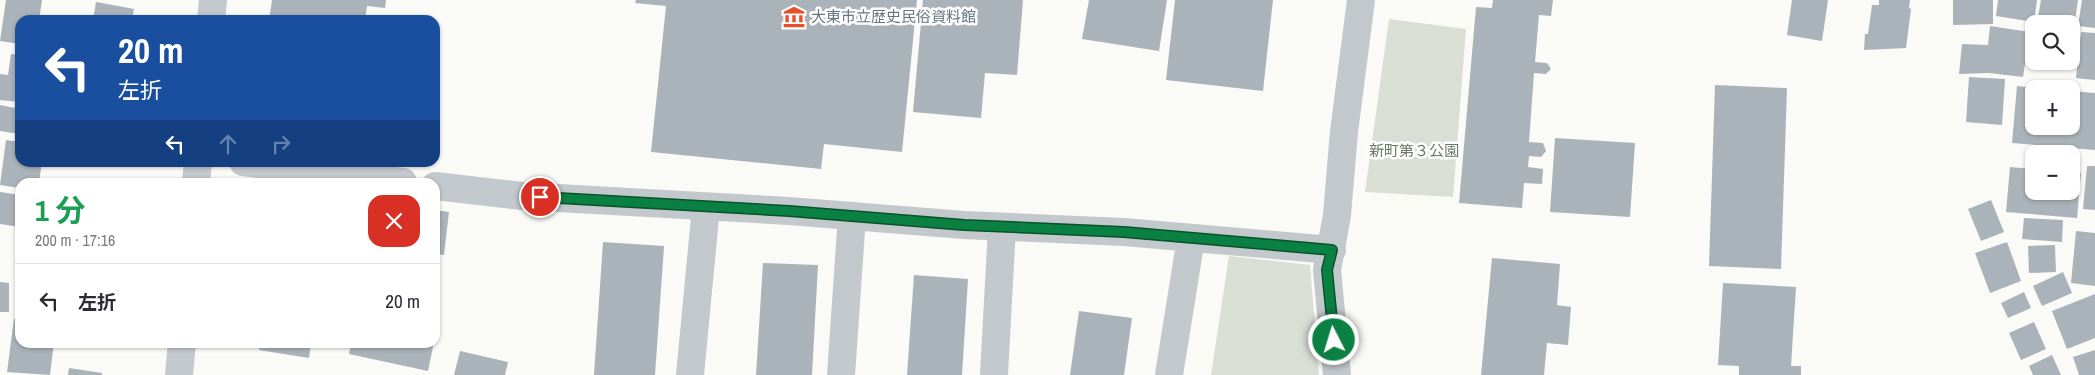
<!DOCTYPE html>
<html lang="ja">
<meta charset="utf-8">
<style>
:root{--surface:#fff;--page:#f7f7f7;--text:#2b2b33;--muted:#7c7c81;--line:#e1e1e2}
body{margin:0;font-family:"Archivo Narrow","Noto Sans JP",sans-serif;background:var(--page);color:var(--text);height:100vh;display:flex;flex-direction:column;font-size:19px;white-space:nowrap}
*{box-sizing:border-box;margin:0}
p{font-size:16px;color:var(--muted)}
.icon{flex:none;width:28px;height:28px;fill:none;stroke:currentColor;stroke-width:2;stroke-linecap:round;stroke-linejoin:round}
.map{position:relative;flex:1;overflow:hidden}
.drawer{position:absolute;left:15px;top:178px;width:425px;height:170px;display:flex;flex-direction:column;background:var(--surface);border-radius:15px;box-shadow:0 1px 4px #0004}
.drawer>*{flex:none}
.guide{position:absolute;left:15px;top:15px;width:425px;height:152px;border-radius:15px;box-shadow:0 1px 4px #0004;background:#1a4fa0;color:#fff;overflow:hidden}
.controls{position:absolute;left:2025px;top:15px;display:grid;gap:10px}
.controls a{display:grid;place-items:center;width:55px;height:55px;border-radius:10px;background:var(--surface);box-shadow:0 1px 4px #0004;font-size:25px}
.pin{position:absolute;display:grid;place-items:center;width:42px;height:42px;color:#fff;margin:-21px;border:2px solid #fff;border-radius:50%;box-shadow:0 1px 5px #0007}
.me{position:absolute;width:55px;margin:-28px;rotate:355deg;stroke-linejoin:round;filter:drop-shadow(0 0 4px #0008)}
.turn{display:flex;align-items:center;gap:18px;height:105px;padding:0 20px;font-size:22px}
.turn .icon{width:65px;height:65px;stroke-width:2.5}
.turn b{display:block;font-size:35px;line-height:42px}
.lanes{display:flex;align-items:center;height:48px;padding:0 20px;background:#0003;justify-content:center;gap:25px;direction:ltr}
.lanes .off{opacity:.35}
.round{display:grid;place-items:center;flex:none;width:52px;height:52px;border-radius:15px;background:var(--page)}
.summary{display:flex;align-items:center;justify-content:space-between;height:85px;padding:0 20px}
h1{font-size:30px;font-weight:700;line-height:38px;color:#1e9e55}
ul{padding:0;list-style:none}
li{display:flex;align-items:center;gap:15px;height:75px;padding:0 20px;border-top:1px solid var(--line)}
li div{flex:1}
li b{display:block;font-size:19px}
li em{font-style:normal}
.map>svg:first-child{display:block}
</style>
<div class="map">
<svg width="2095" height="375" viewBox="0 0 2095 375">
<rect width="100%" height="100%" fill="#fafaf7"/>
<g fill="#dadfd6">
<path d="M1389 19 1466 29 1453 197 1365 192Z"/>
<path d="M1229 256 1310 265 1319 375H1211Z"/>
</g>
<g fill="#aab3b9">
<path d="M6 0H42L39 20H20V44L0 41Z"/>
<path d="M272 0H386L385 8 367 6 365 20H269Z"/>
<path d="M636 0H917L902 152 824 144 821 169 651 152 666 6 635 3Z"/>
<path d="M923 0H1023L1017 75 985 73 981 118 913 112Z"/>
<path d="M1089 0H1167L1159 51 1082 39Z"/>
<path d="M1175 0H1273L1263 91 1166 80Z"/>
<path d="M1493 0H1553L1551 16 1539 15 1535 62 1547 63 1551 69 1546 74 1534 73 1529 142 1543 143 1546 151 1541 157 1529 156 1528 167 1543 169 1542 184 1524 183 1522 208 1459 203 1476 7 1492 8Z"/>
<path d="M1792 0H1828L1822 41 1787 35Z"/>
<path d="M1879 0H1910L1909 8 1911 9 1906 48 1864 50 1865 34H1868L1872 5H1879Z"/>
<path d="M1953 0H1993V24L1953 25Z"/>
<path d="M1998 0H2037L2034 22 1996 16Z"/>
<path d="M2041 0H2078L2074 28H2071V24L2037 23Z"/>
<path d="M2082 0H2095V28L2078 26Z"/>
<path d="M96 2 134 9 132 20H93Z"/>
<path d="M1990 26 2030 32 2023 77 1989 73 1959 74 1962 44 1988 45Z"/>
<path d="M2081 32 2095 33V80L2076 78Z"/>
<path d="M11 54 20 55V102L0 100V74L8 75Z"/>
<path d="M1969 77 2005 79 2002 125 1966 122Z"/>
<path d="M1715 85 1787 88 1781 269 1709 266Z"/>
<path d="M2017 86 2034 88V126H2071V91L2095 93V150L2012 143Z"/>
<path d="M0 105 20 109V134L0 131Z"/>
<path d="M1555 138 1635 143 1630 217 1550 212Z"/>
<path d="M6 140 20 142V162H42L39 182H20V188L0 185Z"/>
<path d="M2087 166H2095V210L2083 209Z"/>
<path d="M2010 167 2034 169V191H2071V172L2081 173 2077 218 2006 212Z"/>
<path d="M250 178 270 181V182H250Z"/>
<path d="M0 192 20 195V227L0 224Z"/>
<path d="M1991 200 2004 232 1981 241 1968 209Z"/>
<path d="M435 210 449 212 444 255 435 254Z"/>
<path d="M2024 218 2063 220 2062 242 2022 239Z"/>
<path d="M2076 231 2095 233V286L2071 283Z"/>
<path d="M603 242 664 246 655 375H594Z"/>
<path d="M2007 242 2021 281 1990 293 1975 253Z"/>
<path d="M2055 245 2056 272 2029 273 2028 246Z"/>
<path d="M1492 258 1560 264 1557 305 1571 307 1568 345 1547 343 1544 375H1481Z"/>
<path d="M763 263 818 265 812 375H756Z"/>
<path d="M2063 272 2072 293 2042 306 2033 286Z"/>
<path d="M914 275 968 279 962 375H907Z"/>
<path d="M0 282 9 283V312H0Z"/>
<path d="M1723 283 1796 287 1791 366H1801V375H1739V366L1718 365Z"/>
<path d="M2024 292 2031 308 2008 318 2001 303Z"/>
<path d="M2095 294V338L2067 349 2052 311Z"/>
<path d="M1079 311 1132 318 1124 375H1070Z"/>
<path d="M14 319 20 320V342H54L50 375 7 372Z"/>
<path d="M2034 322 2046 349 2021 360 2009 333Z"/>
<path d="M260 342H311L309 358 259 350Z"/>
<path d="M351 342H434L428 371 349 354Z"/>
<path d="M2095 350V375H2079L2073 357Z"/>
<path d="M460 351 508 362 505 375H454Z"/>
<path d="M2052 355 2061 375H2033L2029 366Z"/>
<path d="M69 368 102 373V375H68Z"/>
</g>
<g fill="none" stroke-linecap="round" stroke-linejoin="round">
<g stroke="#c3c8cc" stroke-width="28">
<path d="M690 375 706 207"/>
<path d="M841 375 852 216"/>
<path d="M994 375 1002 227"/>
<path d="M1169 375 1191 238"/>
</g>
<g stroke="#c3c8cc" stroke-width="28">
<path d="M211 20 213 0"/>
<path d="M243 162 403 182"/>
<path d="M196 182 198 162"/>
<path d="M435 186 522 196 789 211 964 225 1124 232 1332 250"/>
<path d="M179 375 182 342"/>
<path d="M1337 375 1327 270 1337 215 1344 132 1361 0"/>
</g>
</g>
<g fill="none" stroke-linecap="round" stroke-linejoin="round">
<g stroke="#07532c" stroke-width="12">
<path id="route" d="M540 197 789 211 964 225 1124 232 1332 250 1327 270 1334 340"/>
</g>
<use href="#route" stroke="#0b8043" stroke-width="9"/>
</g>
<defs>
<g id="museum-bare" transform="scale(1.725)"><path d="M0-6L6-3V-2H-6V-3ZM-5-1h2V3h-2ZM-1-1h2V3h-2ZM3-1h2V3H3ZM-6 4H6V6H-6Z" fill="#e85129" stroke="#fff" stroke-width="2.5" paint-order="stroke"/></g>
</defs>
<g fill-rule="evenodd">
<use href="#museum-bare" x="794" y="17"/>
</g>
<g text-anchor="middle" stroke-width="5" stroke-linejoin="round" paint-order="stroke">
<g font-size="15" fill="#647683" stroke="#fff" text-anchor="start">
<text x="811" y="22">大東市立歴史民俗資料館</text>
</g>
<g font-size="15" fill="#687a63" stroke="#fff">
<text x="1414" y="156">新町第３公園</text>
</g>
</g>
</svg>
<div class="controls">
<a><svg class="icon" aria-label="search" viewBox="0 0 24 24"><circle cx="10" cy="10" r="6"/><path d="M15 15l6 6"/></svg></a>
<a>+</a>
<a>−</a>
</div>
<div class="pin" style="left:540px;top:197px;background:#d93025"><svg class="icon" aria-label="arrive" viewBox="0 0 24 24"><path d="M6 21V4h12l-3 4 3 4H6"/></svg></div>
<svg class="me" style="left:1334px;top:340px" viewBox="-20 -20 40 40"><circle r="17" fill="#0b8043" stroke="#fff" stroke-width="3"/><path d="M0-11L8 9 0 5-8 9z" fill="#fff"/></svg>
<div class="guide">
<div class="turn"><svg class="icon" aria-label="left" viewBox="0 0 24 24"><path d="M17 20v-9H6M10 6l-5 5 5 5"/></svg><div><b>20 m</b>左折</div></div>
<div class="lanes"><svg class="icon" aria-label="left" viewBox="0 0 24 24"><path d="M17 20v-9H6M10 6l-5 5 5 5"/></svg><svg class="icon off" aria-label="ahead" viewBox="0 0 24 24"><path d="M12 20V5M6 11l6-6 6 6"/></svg><svg class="icon off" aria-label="right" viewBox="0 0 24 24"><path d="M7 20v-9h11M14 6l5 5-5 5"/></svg></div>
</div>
<section class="drawer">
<div class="summary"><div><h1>1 分</h1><p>200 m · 17:16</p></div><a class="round" style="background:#d93025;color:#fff"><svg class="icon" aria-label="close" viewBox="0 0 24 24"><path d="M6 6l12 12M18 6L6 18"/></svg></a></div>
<ul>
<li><svg class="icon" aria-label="left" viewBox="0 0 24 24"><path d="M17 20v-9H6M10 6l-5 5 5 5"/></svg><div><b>左折</b></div><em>20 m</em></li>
</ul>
</section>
</div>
